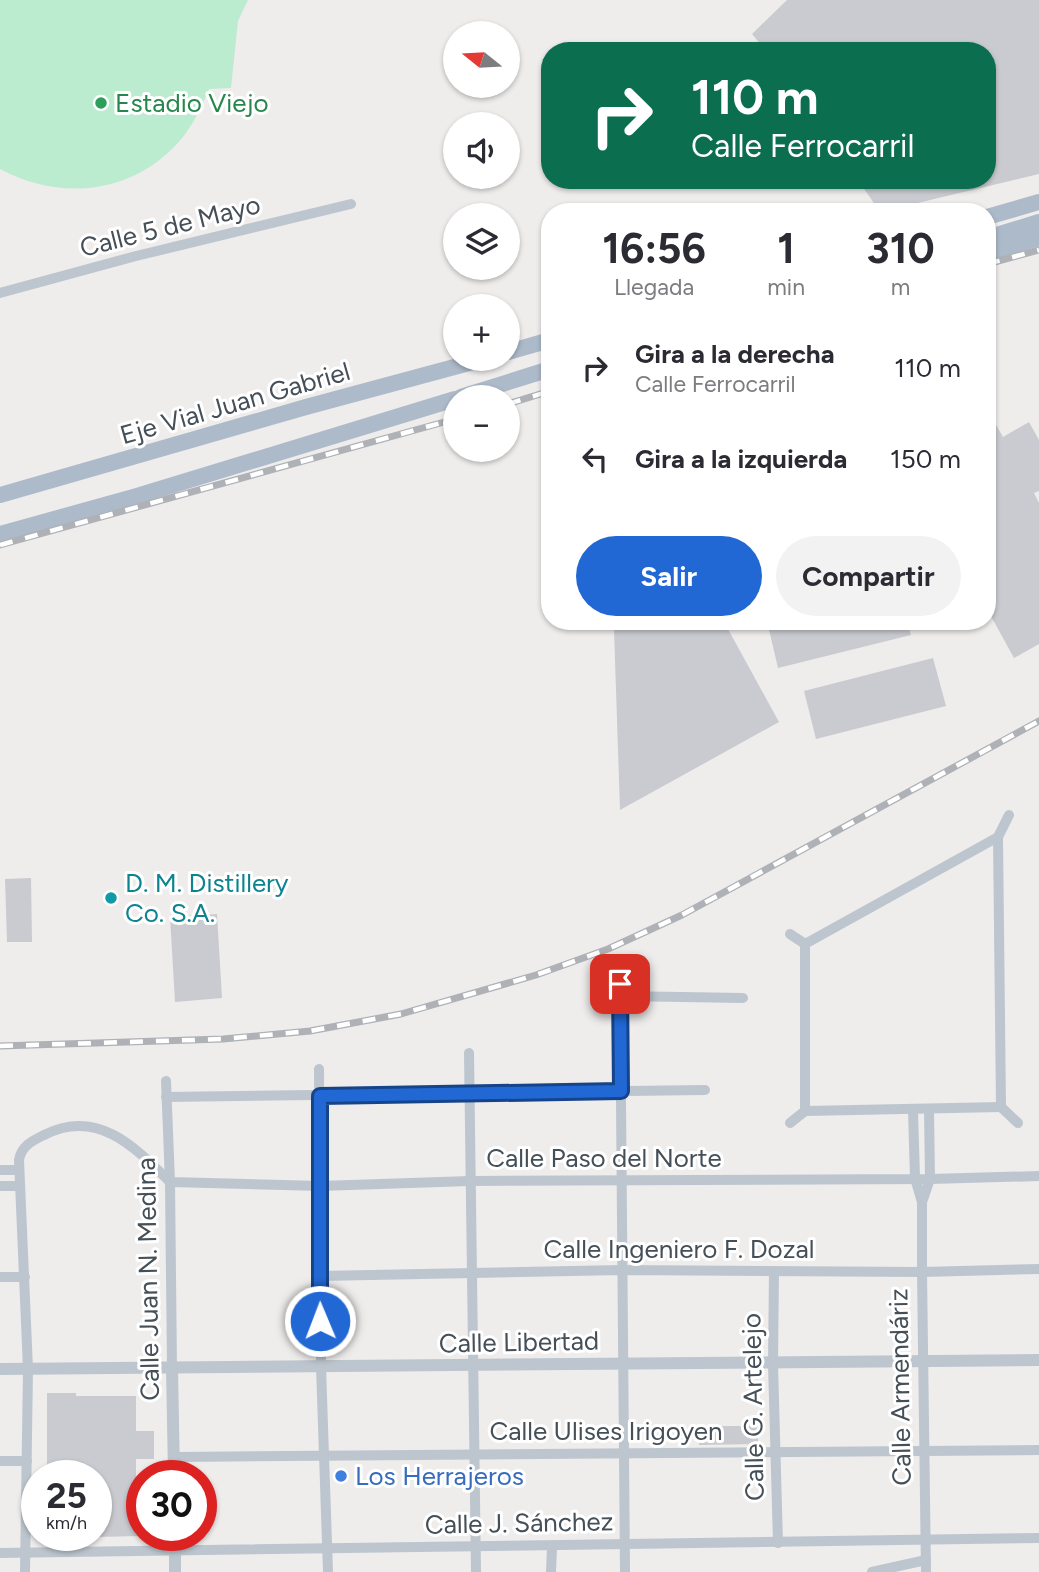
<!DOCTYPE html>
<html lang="es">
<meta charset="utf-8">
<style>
:root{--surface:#fff;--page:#f2f2f3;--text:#2b2b33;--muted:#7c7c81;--accent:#2168d4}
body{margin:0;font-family:Figtree,sans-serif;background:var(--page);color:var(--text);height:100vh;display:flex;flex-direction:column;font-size:26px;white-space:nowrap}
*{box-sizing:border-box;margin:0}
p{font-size:23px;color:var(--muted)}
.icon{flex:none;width:38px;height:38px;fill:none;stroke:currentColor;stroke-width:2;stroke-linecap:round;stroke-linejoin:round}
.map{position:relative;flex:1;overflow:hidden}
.sheet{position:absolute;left:541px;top:203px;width:455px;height:427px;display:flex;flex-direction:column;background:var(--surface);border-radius:28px;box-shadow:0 2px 5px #0004}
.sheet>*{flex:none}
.hud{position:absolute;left:541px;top:42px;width:455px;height:147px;border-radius:28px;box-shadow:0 2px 5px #0004;background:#0b6e4f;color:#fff;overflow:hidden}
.needle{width:46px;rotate:288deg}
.tools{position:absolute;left:443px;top:21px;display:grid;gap:14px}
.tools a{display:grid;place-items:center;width:77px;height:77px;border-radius:50%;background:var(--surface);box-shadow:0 2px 5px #0004;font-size:35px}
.speed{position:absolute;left:21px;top:1460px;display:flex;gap:14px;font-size:35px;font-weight:700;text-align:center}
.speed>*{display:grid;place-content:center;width:91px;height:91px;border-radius:50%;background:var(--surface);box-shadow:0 2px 5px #0004;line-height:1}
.speed small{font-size:18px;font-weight:400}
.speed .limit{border:10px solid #d22;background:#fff;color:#111}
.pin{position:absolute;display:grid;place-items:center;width:60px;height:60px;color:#fff;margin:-30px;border-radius:14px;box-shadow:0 4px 10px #0006}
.me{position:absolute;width:77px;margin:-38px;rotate:359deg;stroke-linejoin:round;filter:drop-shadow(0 0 5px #0008)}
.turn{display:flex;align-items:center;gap:24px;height:147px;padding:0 35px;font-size:32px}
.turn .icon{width:91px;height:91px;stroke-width:2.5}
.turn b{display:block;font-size:49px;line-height:60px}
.eta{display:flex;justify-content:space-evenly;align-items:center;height:119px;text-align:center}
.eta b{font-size:42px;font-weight:700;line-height:49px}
.button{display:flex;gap:14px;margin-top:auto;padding:14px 35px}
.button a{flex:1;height:80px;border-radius:42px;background:var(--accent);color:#fff;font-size:28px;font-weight:700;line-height:80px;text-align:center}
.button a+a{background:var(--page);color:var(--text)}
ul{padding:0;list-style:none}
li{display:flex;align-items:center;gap:21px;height:91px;padding:0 35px}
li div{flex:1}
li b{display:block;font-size:26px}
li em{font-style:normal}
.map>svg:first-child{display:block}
</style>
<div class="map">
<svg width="1039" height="1572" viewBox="0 0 1039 1572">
<rect width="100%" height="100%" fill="#efecec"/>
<path fill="#bbecd0" d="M0 0H248L238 21 231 88 209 89C200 110 190 132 173 148 126 195 57 200 0 169Z"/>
<g fill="#c9cbd1">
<path d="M787 0H1039V174L880 212 858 180H987V51H766L752 34Z"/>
<path d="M987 409 1003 437 1029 422 1039 440V491L1034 493 1039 503V644L1014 658 987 609Z"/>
<path d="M631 621H741L728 629 779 722 620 810 614 630Z"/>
<path d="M767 621H907L911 635 778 668Z"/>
<path d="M933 658 946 706 816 739 804 691Z"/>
<path d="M31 878 32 942H7L5 879Z"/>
<path d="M217 914 222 998 175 1002 170 917Z"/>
<path d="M47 1393H76V1396H136V1431H154V1459H136V1510H142V1536L96 1537V1475H47Z"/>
<path d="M699 1426H758V1444L699 1445Z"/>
</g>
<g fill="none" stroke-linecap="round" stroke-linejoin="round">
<g stroke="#bdc6ce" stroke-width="10">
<path d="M0 293 136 256 351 204"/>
<path d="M790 934 805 944"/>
<path d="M805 944 998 837"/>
<path d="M805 944V1111"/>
<path d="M620 984 625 1572"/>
<path d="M621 996 743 998"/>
<path d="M469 1053 476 1572"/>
<path d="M319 1069 321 1367 328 1572"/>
<path d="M166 1081 170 1182 172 1368"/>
<path d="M166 1097 705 1090"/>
<path d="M1001 1107 998 837 1009 815"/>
<path d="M1001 1107 1018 1123"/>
<path d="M805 1111 1001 1107"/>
<path d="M913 1111 915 1178 922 1202"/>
<path d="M790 1123 805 1111"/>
<path d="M0 1170H19"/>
<path d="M0 1186H20"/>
<path d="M774 1271 773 1364 778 1543"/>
<path d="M320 1276 622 1270 922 1272 1039 1269"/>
<path d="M0 1277H25"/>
<path d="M174 1457 1039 1450"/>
<path d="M0 1461H27"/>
<path d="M0 1553 1039 1538"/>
<path d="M25 1572 28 1369 19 1160C21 1146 32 1141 44 1135 97 1108 134 1146 170 1182L320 1186 470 1181 930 1179 1039 1176"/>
<path d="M551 1572 552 1547"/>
<path d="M872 1572 926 1560"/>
<path d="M926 1572 922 1272V1202L930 1179 929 1110"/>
</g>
<g stroke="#bdc6ce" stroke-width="12">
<path d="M172 1368 174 1475"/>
<path d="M0 1369 1039 1360"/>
<path d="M175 1535V1572"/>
</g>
<g stroke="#adbaca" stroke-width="16">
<path d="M987 217 1039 202"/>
<path d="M987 238 1039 222"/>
<path d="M987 253 1039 238"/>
<path d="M508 352 550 340"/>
<path d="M461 397 550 369"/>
<path d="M0 495 306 407 484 359"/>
<path d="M0 534 137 496 455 399"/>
</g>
<g stroke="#aeb1b6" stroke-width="7">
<g id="rail">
<path d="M987 264 1039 250"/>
<path d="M508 404 550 391"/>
<path d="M0 545 455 419"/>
<path d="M0 1046 223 1039 310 1031 401 1014 536 975 608 949 682 915 1039 721"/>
</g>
</g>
<use href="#rail" stroke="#fff" stroke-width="4.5" stroke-dasharray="13" stroke-linecap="butt"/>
</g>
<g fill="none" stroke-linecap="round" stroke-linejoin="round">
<g stroke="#15448a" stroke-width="18">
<path id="route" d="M320 1321V1096L621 1091 620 984"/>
</g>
<use href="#route" stroke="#2168d4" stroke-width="12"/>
</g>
<circle fill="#2e9e5b" stroke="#fff" stroke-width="2.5" cx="101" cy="103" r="7"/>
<circle fill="#0f9aa8" stroke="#fff" stroke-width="2.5" cx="111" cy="898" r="7"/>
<circle fill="#3f7fe0" stroke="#fff" stroke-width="2.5" cx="341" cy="1476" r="7"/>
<g text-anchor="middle" stroke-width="6" stroke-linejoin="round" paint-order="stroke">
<g font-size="26" fill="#27864d" stroke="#fff" text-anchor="start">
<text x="115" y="112">Estadio Viejo</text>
</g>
<g font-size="26" fill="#454f58" stroke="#fff">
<text transform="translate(170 226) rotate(-14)" y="9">Calle 5 de Mayo</text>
<text transform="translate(235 403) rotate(-16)" y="9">Eje Vial Juan Gabriel</text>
<text x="604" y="1167">Calle Paso del Norte</text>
<text x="679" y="1258">Calle Ingeniero F. Dozal</text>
<text transform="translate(148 1279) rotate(-91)" y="9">Calle Juan N. Medina</text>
<text transform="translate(519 1342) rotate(-1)" y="9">Calle Libertad</text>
<text transform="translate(900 1387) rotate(-91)" y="9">Calle Armendáriz</text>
<text transform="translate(753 1407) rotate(-91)" y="9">Calle G. Artelejo</text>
<text x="606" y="1440">Calle Ulises Irigoyen</text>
<text transform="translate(519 1523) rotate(-1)" y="9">Calle J. Sánchez</text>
</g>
<g font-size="26" fill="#0d838f" stroke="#fff" text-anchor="start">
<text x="125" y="892">D. M. Distillery<tspan x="125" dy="30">Co. S.A.</tspan></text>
</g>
<g font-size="26" fill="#366cbe" stroke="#fff" text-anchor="start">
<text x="355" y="1485">Los Herrajeros</text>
</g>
</g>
</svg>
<div class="tools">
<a><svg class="needle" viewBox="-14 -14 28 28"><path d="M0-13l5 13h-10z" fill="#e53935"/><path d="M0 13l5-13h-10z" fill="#7c7c81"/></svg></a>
<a><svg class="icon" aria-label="sound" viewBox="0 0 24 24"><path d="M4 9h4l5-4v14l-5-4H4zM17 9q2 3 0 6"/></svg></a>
<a><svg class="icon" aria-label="layers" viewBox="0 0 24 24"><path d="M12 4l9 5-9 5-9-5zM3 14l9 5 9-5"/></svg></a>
<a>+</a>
<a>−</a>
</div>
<div class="speed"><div>25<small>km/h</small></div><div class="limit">30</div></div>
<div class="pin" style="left:620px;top:984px;background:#d93025"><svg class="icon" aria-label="arrive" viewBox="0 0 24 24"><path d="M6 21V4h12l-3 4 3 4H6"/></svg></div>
<svg class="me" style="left:320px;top:1321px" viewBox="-20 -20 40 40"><circle r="17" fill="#2168d4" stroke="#fff" stroke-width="3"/><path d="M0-11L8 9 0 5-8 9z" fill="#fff"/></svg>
<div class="hud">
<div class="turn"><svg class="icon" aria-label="right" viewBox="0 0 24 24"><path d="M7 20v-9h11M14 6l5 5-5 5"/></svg><div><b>110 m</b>Calle Ferrocarril</div></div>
</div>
<section class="sheet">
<div class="eta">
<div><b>16:56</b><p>Llegada</p></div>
<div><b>1</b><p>min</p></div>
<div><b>310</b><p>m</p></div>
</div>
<ul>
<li><svg class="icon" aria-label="right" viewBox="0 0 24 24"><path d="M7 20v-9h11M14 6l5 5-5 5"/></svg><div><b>Gira a la derecha</b><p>Calle Ferrocarril</p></div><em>110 m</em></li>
<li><svg class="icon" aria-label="left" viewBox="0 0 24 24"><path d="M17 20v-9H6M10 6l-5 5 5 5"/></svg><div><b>Gira a la izquierda</b></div><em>150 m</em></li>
</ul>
<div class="button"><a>Salir</a><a>Compartir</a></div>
</section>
</div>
